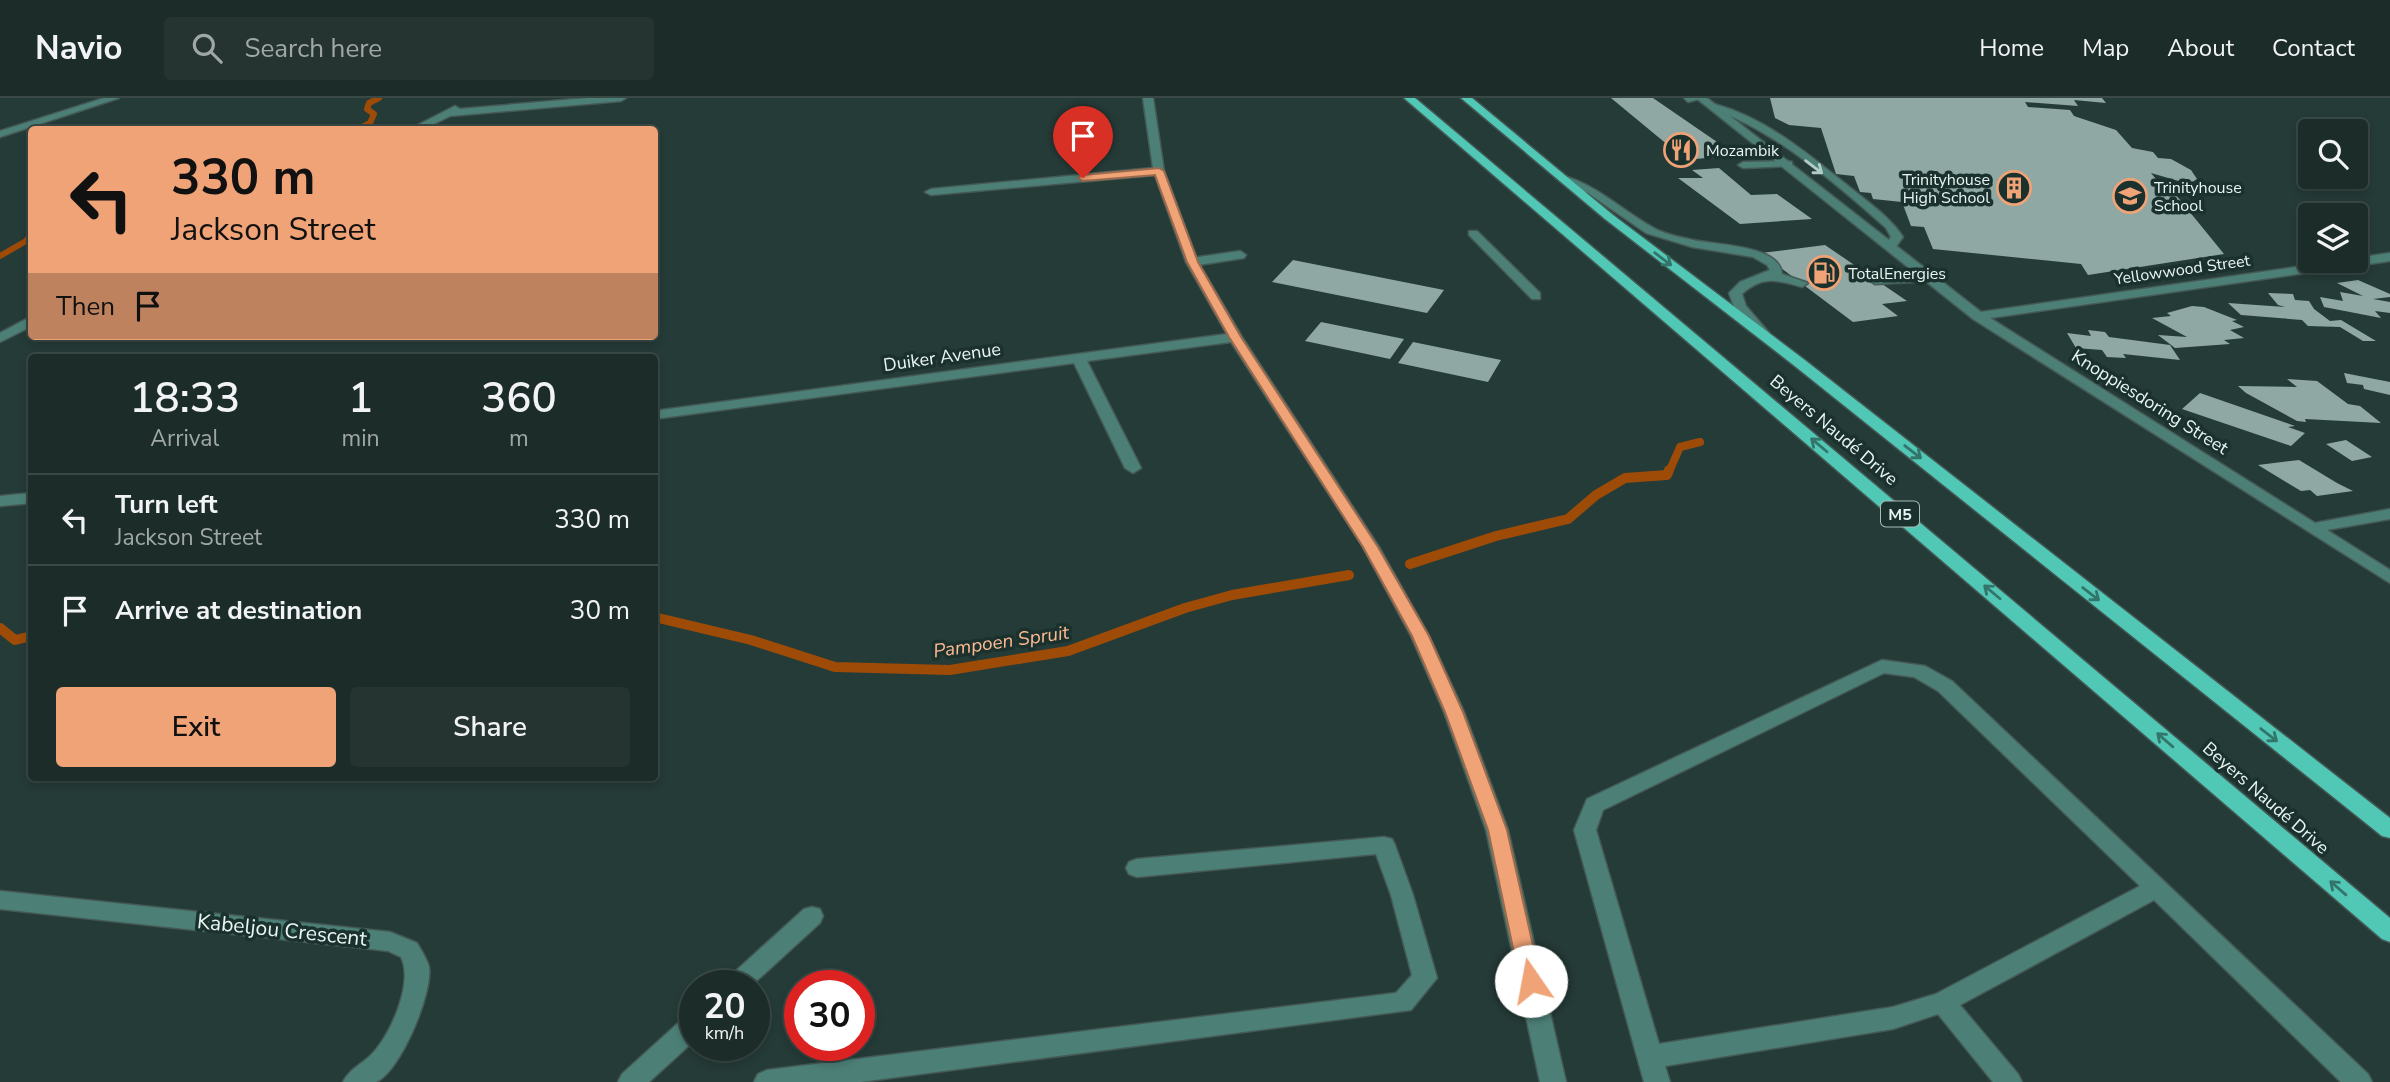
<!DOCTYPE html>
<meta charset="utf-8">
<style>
:root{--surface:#1c2c29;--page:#253431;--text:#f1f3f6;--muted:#a0a7a8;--line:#3a4846;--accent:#efa376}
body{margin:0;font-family:"Nunito Sans",sans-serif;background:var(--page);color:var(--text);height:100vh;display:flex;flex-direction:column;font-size:26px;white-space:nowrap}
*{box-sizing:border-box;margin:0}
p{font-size:23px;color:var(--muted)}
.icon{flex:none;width:38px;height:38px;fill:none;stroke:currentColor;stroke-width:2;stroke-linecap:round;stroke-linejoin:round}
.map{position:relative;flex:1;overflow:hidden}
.details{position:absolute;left:28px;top:256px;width:630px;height:427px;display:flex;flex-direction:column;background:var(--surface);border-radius:7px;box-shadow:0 4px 10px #0003,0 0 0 2px var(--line)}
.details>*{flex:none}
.hud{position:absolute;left:28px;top:28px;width:630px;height:214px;border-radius:7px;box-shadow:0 4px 10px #0003,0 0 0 2px var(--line);background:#efa376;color:#111;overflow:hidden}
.buttons{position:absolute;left:2298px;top:21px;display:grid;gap:14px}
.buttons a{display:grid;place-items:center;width:70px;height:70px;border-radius:7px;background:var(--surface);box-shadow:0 4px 10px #0003,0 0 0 2px var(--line);font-size:35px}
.speed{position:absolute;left:679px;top:872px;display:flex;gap:14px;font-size:35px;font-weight:700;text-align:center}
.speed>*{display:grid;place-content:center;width:91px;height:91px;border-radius:50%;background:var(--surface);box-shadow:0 4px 10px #0003,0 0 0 2px var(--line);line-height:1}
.speed small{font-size:18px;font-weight:400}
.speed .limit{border:10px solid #d22;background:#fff;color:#111}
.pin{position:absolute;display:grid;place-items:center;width:60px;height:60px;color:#fff;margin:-72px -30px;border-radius:50% 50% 50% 0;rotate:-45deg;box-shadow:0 0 7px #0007}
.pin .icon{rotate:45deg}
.me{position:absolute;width:77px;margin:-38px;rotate:348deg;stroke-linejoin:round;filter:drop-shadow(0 0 5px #0008)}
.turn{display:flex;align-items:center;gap:24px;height:147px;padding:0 28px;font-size:32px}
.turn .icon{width:91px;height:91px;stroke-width:2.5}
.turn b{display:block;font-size:49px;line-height:60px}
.then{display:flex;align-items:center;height:66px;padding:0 28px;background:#0003;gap:14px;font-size:26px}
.eta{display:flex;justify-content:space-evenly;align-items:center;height:119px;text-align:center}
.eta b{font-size:42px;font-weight:600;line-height:49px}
.action{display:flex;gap:14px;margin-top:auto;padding:14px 28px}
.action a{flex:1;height:80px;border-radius:7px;background:var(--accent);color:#111;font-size:28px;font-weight:600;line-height:80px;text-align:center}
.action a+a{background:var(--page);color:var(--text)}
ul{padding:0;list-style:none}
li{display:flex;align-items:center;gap:21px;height:91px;padding:0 28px;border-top:2px solid var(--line)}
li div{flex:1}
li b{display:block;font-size:26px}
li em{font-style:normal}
header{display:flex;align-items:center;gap:42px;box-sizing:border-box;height:98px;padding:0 35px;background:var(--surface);border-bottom:2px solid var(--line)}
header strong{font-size:33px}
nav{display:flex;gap:38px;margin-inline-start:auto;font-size:24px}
.search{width:490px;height:63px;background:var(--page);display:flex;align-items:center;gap:18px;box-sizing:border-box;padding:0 24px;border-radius:7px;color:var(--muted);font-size:26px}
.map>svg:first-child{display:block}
</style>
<header>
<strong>Navio</strong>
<div class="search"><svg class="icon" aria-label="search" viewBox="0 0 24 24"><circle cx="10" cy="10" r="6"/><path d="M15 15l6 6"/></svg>Search here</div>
<nav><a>Home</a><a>Map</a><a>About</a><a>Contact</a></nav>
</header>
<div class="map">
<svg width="2390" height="984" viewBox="0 0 2390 984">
<rect width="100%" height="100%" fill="#253b37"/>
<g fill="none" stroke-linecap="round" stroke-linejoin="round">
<g stroke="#9d4b07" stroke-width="6">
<path d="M357 32 370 25 374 16 367 11 369 5 379 0"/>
<path d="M0 158 26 143 32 135"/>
</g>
<path stroke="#9d4b07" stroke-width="8" d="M1669 374 1680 349 1700 344"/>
<g stroke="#9d4b07" stroke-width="10">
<path d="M1410 466 1496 438 1568 421 1596 397 1625 380 1667 377 1669 372"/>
<path d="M654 519 751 542 835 569 950 572 1068 553 1185 510 1232 497 1349 477"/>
<path d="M0 530 15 542 32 538"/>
</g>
</g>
<g fill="#8fa8a3">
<path d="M1611 0H1653L1736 57 1686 62Z"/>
<path d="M1770 0H2102L2106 5 2074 2 2078 8 2025 4 2028 9 2070 12 2074 18 2116 32 2132 50 2153 54 2158 60 2171 61 2191 72 2197 81 2189 86 2151 75 2160 86H2167L2224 156 2088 177 2081 166 1933 151 1924 129 1911 128 1902 104 1873 101 1871 95 1860 94 1854 78 1836 76 1821 30 1789 27 1775 20Z"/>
<path d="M1719 70 1751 97 1777 96 1812 121 1740 126 1678 80H1703L1692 72Z"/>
<path d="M1825 147 1907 203 1882 206 1898 218 1853 224 1761 155Z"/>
<path d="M1293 162 1444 192 1427 215 1272 184Z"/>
<path d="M2358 182 2390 196V199L2373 201 2390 204V215L2375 213 2381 220 2324 209 2320 199 2343 203 2340 194 2363 198 2337 185Z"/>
<path d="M2268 195 2293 196 2295 202 2309 203 2314 211 2330 223 2341 222 2376 243H2363L2340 229 2308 228 2302 222 2241 217 2228 205 2285 209 2278 207Z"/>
<path d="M2192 208 2204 209 2237 222 2232 223 2244 229 2230 232 2244 240 2224 242 2230 246 2175 250 2158 237 2187 239 2152 220 2171 218 2167 215Z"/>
<path d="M1321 224 1404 241 1390 261 1305 243Z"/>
<path d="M2088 232 2105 234 2109 239 2170 247 2180 262 2123 256 2126 260 2107 259 2102 252 2076 250 2067 235 2091 238Z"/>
<path d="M1413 244 1501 262 1488 284 1398 265Z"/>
<path d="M2344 275 2390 284V297L2364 291 2363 287 2347 285Z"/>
<path d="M2287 281 2317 283 2348 306 2360 308 2381 325 2305 321 2306 324 2297 323 2246 295 2238 288 2297 289Z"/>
<path d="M2200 295 2295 328 2288 329 2305 335 2291 348 2182 311Z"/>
<path d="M2346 342 2372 359 2352 363 2326 346Z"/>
<path d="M2299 362 2337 385 2353 393 2317 398 2310 392 2301 393 2258 367Z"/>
</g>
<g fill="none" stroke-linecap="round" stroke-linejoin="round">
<g stroke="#445955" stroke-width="3">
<g id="lane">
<path d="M1684 0H1704L1688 4Z"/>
<path d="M1714 6C1767 20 1809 57 1852 91 1870 106 1890 119 1903 139L1895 150 1885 147 1891 139 1886 130C1838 87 1772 30 1711 11V7Z"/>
<path d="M1788 63 1792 64V68L1743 70 1738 67 1743 64Z"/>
<path d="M1564 78C1598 88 1622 112 1652 129 1663 136 1680 139 1693 142 1716 147 1780 147 1782 176L1808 185 1802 189C1777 182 1763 177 1742 196L1746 208 1771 237 1769 240H1759L1734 209 1729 195 1740 184 1770 172 1767 167 1753 159 1692 149 1646 135 1588 95 1560 83 1559 81Z"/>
<path d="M1469 133H1477L1540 195V201H1532L1469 137Z"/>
<path d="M1240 153 1246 157 1244 160 1192 168 1186 164 1192 160Z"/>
<path d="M1930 176 1934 177V183L1875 186 1869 182 1875 178Z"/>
<path d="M1384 739 1392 741 1395 747 1413 797 1437 880 1411 912 860 984H754L758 976 767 972 1396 895 1412 877 1391 797 1376 756 1137 779 1129 776 1126 770 1129 764 1137 761Z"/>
<path d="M812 809 820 811 823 818 820 825 752 887H724L728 880 804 811Z"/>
<path d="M695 915V942L649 984H618L622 976 686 918Z"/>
</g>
</g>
<g stroke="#445955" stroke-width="3">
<g id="street">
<path d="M104 0H119L0 39V33Z"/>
<path d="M587 0H626L621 3 450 18 422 32H408L455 8 460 11Z"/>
<path d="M1143 0H1153L1164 73 1198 164 1242 239 1379 449 1429 538 1464 614 1508 732 1566 984H1540L1486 732 1444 614 1411 538 1363 449 1231 244 1087 263 1141 370 1133 375 1125 370 1074 265 654 321V313L1227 236 1186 164 1155 77 931 97 925 94 931 91 1153 70Z"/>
<path d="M1696 0H1707L1981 214 2338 163H2356V160L2390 155V163L1990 220 2315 425 2390 411V421L2327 432 2390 472V485L1973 221Z"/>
<path d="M32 218V228L0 244V235Z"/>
<path d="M32 395V405L0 408V398Z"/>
<path d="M1882 562 1925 568 1952 583 2368 976 2372 984H2341L2154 802 1960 907 2018 976 2022 984H1993L1938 916 1893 931 1665 968 1670 984H1644L1574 732 1587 701ZM1884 575 1914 579 1938 593 2140 788 1936 896 1893 909 1659 946 1596 732 1603 712Z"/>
<path d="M0 793 390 834 417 845C421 852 427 861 429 869 433 895 400 974 376 984 367 984 352 984 343 984 349 972 360 967 370 958 390 939 414 885 401 859L388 853 362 850 0 811Z"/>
</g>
</g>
<g stroke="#445955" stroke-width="3">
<g id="primary">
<path d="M1404 0H1415L2390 820V844L2382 841Z"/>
<path d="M1461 0H1472L1613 117 1806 263 2390 720V740L2382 738 1796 269 1605 121Z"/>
</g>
</g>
<use href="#lane" fill="#4c8077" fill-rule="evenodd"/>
<use href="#street" fill="#4c8077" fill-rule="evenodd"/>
<use href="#primary" fill="#51c8b6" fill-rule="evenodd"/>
</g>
<defs><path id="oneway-shaft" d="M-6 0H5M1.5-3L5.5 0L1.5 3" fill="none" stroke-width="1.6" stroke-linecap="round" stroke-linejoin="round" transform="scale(1.75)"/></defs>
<use stroke="#b2cdc8" href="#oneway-shaft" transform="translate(1814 69) rotate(37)"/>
<g stroke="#33756b">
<use href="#oneway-shaft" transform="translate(1663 161) rotate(37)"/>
<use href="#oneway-shaft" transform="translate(1819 347) rotate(-140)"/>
<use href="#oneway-shaft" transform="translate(1913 354) rotate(38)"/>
<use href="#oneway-shaft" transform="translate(1992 494) rotate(-140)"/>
<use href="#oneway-shaft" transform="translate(2091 496) rotate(38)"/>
<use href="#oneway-shaft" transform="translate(2269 637) rotate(38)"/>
<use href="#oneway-shaft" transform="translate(2165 642) rotate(-139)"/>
<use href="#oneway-shaft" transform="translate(2338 790) rotate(-139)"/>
</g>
<path fill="#efa376" stroke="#9b6a4d" stroke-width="2" d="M1159 70 1164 73 1198 164 1241 239 1378 449 1429 538 1463 614 1507 732 1541 883 1538 890 1531 893 1523 890 1520 883 1488 732 1445 614 1412 538 1363 449 1229 239 1187 164 1155 77 1083 83 1078 80 1083 77Z"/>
<defs>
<g id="restaurant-ring" transform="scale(1.75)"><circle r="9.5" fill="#1b312d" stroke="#efa376" stroke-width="1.5"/><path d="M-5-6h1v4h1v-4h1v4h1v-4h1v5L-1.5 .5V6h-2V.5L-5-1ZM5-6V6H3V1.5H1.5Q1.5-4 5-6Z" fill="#efa376"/></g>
<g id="building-ring" transform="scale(1.75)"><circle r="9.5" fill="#1b312d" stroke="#efa376" stroke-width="1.5"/><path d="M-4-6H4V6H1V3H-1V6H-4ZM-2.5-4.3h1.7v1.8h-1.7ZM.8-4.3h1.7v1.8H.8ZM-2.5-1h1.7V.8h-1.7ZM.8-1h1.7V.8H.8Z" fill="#efa376"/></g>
<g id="school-ring" transform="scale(1.75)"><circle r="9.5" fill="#1b312d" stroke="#efa376" stroke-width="1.5"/><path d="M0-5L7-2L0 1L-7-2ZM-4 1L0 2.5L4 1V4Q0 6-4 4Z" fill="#efa376"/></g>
<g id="fuel-ring" transform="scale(1.75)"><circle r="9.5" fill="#1b312d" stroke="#efa376" stroke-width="1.5"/><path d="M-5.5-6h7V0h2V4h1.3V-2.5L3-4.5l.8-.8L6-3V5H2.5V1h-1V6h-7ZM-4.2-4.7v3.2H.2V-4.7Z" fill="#efa376"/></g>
</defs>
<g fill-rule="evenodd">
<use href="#restaurant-ring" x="1681" y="52"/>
<use href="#building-ring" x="2014" y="90"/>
<use href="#school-ring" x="2130" y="98"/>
<use href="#fuel-ring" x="1824" y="175"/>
</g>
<g text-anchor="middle" stroke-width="7" stroke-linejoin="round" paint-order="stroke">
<g font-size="16" fill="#e9f6f3" stroke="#1b312d" text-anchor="start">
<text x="1706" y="58">Mozambik</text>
<text x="1990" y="87" text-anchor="end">Trinityhouse<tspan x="1990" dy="18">High School</tspan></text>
<text x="2154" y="95">Trinityhouse<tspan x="2154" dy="18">School</tspan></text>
<text x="1848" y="181">TotalEnergies</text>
</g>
<g font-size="16" fill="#e9f6f3" stroke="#1b312d">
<text transform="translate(2182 171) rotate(-8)" y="6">Yellowwood Street</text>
</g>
<rect fill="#1b312d" stroke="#abbbb8" stroke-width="2" x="1881" y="403.5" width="38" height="25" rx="5"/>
<g font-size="16" font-weight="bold" fill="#e9f6f3">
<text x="1900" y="422">M5</text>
</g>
<g font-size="18" fill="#e9f6f3" stroke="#1b312d">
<text transform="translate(942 259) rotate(-8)" y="6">Duiker Avenue</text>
<text transform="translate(2150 304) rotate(32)" y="6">Knoppiesdoring Street</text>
<text transform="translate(1834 332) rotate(40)" y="6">Beyers Naudé Drive</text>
<text transform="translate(2266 700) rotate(41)" y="6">Beyers Naudé Drive</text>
</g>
<g font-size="19" font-style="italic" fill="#feba92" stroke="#1b312d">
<text transform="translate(1001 543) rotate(-8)" y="7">Pampoen Spruit</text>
</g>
<g font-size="21" fill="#e9f6f3" stroke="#1b312d">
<text transform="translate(282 832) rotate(6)" y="7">Kabeljou Crescent</text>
</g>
</g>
</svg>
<div class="buttons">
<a><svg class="icon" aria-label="search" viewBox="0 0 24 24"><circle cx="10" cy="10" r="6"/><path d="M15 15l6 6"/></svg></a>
<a><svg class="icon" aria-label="layers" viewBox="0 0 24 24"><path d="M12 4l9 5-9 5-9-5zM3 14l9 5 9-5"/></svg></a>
</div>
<div class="speed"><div>20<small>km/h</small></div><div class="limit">30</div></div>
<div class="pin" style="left:1083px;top:80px;background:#d93025"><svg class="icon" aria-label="arrive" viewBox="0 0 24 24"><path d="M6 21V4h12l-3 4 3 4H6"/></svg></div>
<svg class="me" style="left:1531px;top:883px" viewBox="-20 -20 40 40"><circle r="19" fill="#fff"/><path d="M0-13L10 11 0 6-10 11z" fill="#efa376"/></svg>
<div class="hud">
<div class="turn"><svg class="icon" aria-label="left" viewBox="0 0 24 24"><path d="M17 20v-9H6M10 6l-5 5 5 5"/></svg><div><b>330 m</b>Jackson Street</div></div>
<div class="then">Then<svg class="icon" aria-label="arrive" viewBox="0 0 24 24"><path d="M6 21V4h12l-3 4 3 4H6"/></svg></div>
</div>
<section class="details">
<div class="eta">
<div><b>18:33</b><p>Arrival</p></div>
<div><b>1</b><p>min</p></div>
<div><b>360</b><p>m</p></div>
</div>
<ul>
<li><svg class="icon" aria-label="left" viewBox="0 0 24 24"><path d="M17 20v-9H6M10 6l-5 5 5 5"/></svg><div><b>Turn left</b><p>Jackson Street</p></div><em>330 m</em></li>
<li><svg class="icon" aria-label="arrive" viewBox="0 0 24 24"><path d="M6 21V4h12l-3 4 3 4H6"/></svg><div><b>Arrive at destination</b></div><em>30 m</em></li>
</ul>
<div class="action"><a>Exit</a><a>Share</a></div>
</section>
</div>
